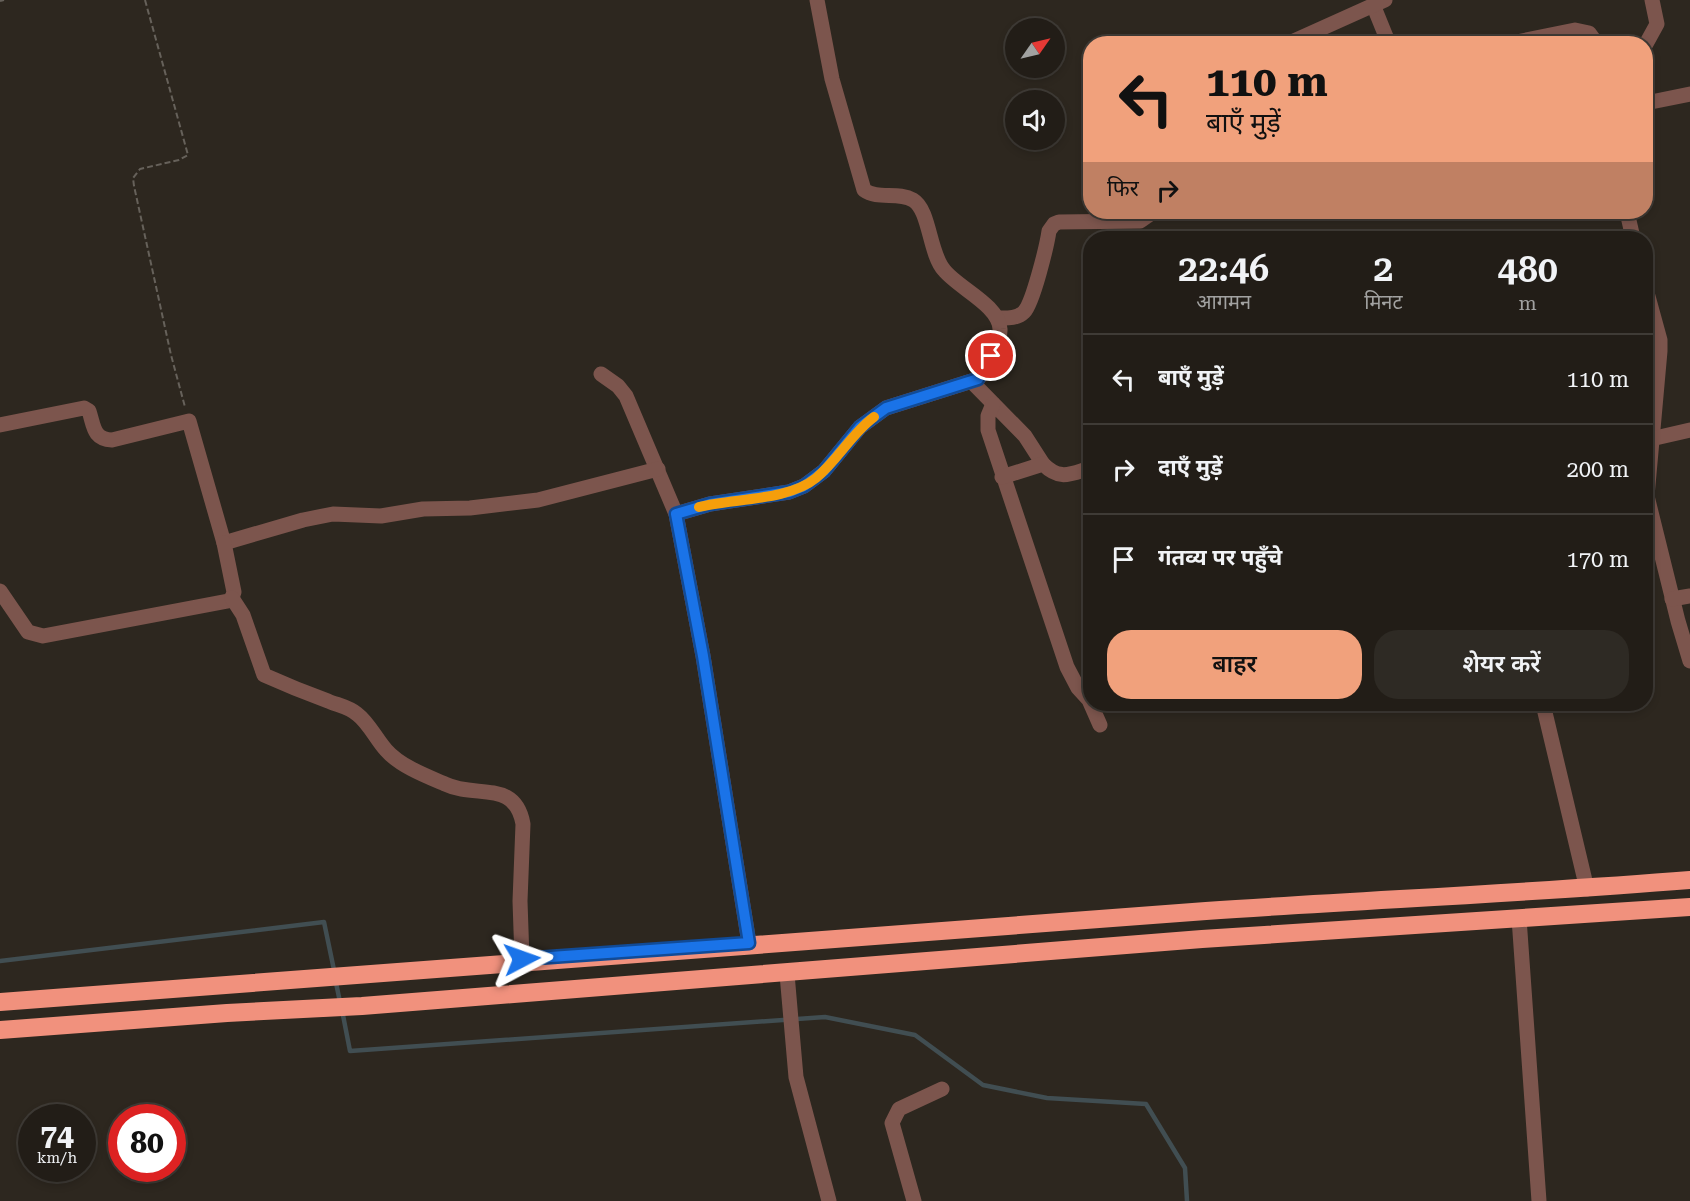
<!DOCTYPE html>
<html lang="hi">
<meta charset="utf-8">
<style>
:root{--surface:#221d17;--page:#2e2a24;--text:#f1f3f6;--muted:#a2a2a1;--line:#3f3b36;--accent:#f1a17c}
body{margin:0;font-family:"Roboto Serif","Noto Sans Devanagari",serif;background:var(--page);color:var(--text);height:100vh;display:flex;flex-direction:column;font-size:22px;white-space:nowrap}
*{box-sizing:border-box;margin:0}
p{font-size:20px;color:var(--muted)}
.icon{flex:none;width:33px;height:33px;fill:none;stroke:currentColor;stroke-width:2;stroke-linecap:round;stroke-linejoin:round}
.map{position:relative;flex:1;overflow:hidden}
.panel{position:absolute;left:1083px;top:231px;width:570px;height:480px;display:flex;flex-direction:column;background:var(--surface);border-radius:24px;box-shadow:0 3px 9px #0003,0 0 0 2px var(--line)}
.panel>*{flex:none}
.banner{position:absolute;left:1083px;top:36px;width:570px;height:183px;border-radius:24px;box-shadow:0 3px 9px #0003,0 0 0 2px var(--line);background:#f1a17c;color:#111;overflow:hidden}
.needle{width:39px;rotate:56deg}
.fabs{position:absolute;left:1005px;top:18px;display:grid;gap:12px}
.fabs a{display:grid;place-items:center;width:60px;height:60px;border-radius:50%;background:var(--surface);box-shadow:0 3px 9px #0003,0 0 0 2px var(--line);font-size:30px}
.speed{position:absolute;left:18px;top:1104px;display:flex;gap:12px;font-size:30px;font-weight:700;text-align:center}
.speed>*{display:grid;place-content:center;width:78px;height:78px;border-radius:50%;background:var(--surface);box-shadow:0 3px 9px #0003,0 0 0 2px var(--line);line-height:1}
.speed small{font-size:15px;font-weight:400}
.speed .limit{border:9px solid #d22;background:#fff;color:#111}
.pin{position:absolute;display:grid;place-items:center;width:51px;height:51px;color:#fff;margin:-26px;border:3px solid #fff;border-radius:50%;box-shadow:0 2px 6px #0007}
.me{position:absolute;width:66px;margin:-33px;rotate:86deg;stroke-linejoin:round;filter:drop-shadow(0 0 4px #0008)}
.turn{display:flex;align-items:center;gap:21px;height:126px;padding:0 24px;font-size:27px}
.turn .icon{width:78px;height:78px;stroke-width:2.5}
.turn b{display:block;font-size:42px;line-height:51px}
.then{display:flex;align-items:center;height:57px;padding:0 24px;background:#0003;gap:12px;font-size:22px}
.eta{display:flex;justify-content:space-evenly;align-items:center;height:102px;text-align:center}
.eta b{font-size:36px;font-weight:600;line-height:42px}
.primary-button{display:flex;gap:12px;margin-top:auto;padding:12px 24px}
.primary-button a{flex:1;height:69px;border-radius:24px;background:var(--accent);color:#111;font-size:24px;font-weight:600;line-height:69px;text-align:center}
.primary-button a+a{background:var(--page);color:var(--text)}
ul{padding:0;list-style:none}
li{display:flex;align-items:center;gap:18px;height:90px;padding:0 24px;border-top:2px solid var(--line)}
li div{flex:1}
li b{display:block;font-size:22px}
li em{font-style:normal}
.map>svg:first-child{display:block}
</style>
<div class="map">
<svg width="1690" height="1201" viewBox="0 0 1690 1201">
<rect width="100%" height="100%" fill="#2d271f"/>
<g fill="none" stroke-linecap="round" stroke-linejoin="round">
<g stroke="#414e52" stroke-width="4.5">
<path d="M0 961 324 922 334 970"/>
<path d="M335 978 340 1002"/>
<path d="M342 1010 350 1051 825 1017 915 1035 983 1085 1047 1098 1146 1104 1185 1168 1187 1201"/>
</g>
<g stroke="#66615a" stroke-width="2" stroke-dasharray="6 3" stroke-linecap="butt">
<path d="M145 0 188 155 179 160 140 169 133 178 134 186 171 355 185 407"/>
<path d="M0 1 4 0"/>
</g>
<g stroke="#7c554d" stroke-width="15">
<path d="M1374 7 1389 44"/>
<path d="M1287 44 1385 0"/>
<path d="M1507 44 1575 30 1589 33 1597 44"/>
<path d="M1646 44 1657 24 1652 0"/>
<path d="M1646 103 1690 94"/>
<path d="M1627 212 1633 238"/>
<path d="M1646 289 1660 340V351L1647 496 1678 621 1690 661"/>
<path d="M997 318C1006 318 1017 319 1024 312 1033 303 1047 245 1049 231L1054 224 1059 222 1140 221 1153 212"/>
<path d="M601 374 618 386 626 396 676 514 703 656 749 943"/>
<path d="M972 382 1025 436 1043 464"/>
<path d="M993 404 988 416V430L1067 667 1078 688 1089 700 1100 725"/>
<path d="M0 425 84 408 89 411C94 426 93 439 112 440L189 421 224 543 303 520 333 514 381 516 423 509 470 508 538 500 658 469"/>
<path d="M1651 439 1690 430"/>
<path d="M1002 477 1043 464C1060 481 1070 474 1090 468"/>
<path d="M676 514 710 504 789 492 804 486 824 471 860 427 886 408 978 379C986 369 1001 342 1000 329 999 305 958 288 944 270 929 253 930 210 913 200 898 191 878 200 864 190L832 79 817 0"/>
<path d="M0 591 28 632 43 636 228 601 232 598 234 592 224 543"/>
<path d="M232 598 243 615 264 675C284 684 306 693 328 701 337 705 349 707 357 714 369 723 376 739 386 750 400 766 426 776 445 784 476 799 515 779 523 824L520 901 522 959"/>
<path d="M1672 599 1690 596"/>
<path d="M1543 704 1587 889"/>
<path d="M1519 918 1539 1201"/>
<path d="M787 974 796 1077 829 1201"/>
<path d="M914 1201 892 1123 899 1109 942 1089"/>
</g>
<g stroke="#f1917d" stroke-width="18">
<path d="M0 1002C402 969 804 939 1206 911 1367 900 1529 893 1690 880"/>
<path d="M0 1030 227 1013 362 1006 1202 939 1690 907"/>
</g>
</g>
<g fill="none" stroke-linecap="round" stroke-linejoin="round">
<g stroke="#114b97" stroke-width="15">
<path id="route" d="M522 959 749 943 703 656 676 514 710 504 789 492 804 486 824 471 860 427 886 408 978 379 991 356"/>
</g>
<use href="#route" stroke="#1a73e8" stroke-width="10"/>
<path stroke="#f59e0b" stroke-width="10" d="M699 507C735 498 788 501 816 478 838 460 851 434 874 417"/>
</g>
</svg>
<div class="fabs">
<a><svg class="needle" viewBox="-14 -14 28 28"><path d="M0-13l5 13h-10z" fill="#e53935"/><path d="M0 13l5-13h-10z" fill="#a2a2a1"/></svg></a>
<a><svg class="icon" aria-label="sound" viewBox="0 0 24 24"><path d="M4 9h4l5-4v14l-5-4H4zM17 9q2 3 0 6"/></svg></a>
</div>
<div class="speed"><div>74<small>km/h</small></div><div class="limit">80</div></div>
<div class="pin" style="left:991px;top:356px;background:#d93025"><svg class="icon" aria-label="arrive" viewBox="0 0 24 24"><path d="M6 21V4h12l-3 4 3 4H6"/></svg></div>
<svg class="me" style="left:522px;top:959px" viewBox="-20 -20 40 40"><path d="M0-17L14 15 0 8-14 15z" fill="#1a73e8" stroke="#fff" stroke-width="4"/></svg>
<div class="banner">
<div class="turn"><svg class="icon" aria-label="left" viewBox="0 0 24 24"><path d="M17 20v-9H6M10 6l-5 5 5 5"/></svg><div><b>110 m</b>बाएँ मुड़ें</div></div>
<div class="then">फिर<svg class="icon" aria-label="right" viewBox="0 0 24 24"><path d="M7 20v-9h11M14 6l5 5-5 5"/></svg></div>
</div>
<section class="panel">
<div class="eta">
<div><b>22:46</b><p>आगमन</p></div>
<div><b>2</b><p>मिनट</p></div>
<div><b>480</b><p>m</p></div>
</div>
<ul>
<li><svg class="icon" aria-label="left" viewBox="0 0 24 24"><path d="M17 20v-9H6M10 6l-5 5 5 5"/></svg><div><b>बाएँ मुड़ें</b></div><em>110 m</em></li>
<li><svg class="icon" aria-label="right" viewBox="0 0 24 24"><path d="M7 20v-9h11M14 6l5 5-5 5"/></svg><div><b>दाएँ मुड़ें</b></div><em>200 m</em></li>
<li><svg class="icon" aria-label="arrive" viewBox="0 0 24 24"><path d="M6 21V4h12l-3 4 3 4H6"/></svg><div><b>गंतव्य पर पहुँचे</b></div><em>170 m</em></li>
</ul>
<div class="primary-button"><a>बाहर</a><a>शेयर करें</a></div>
</section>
</div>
